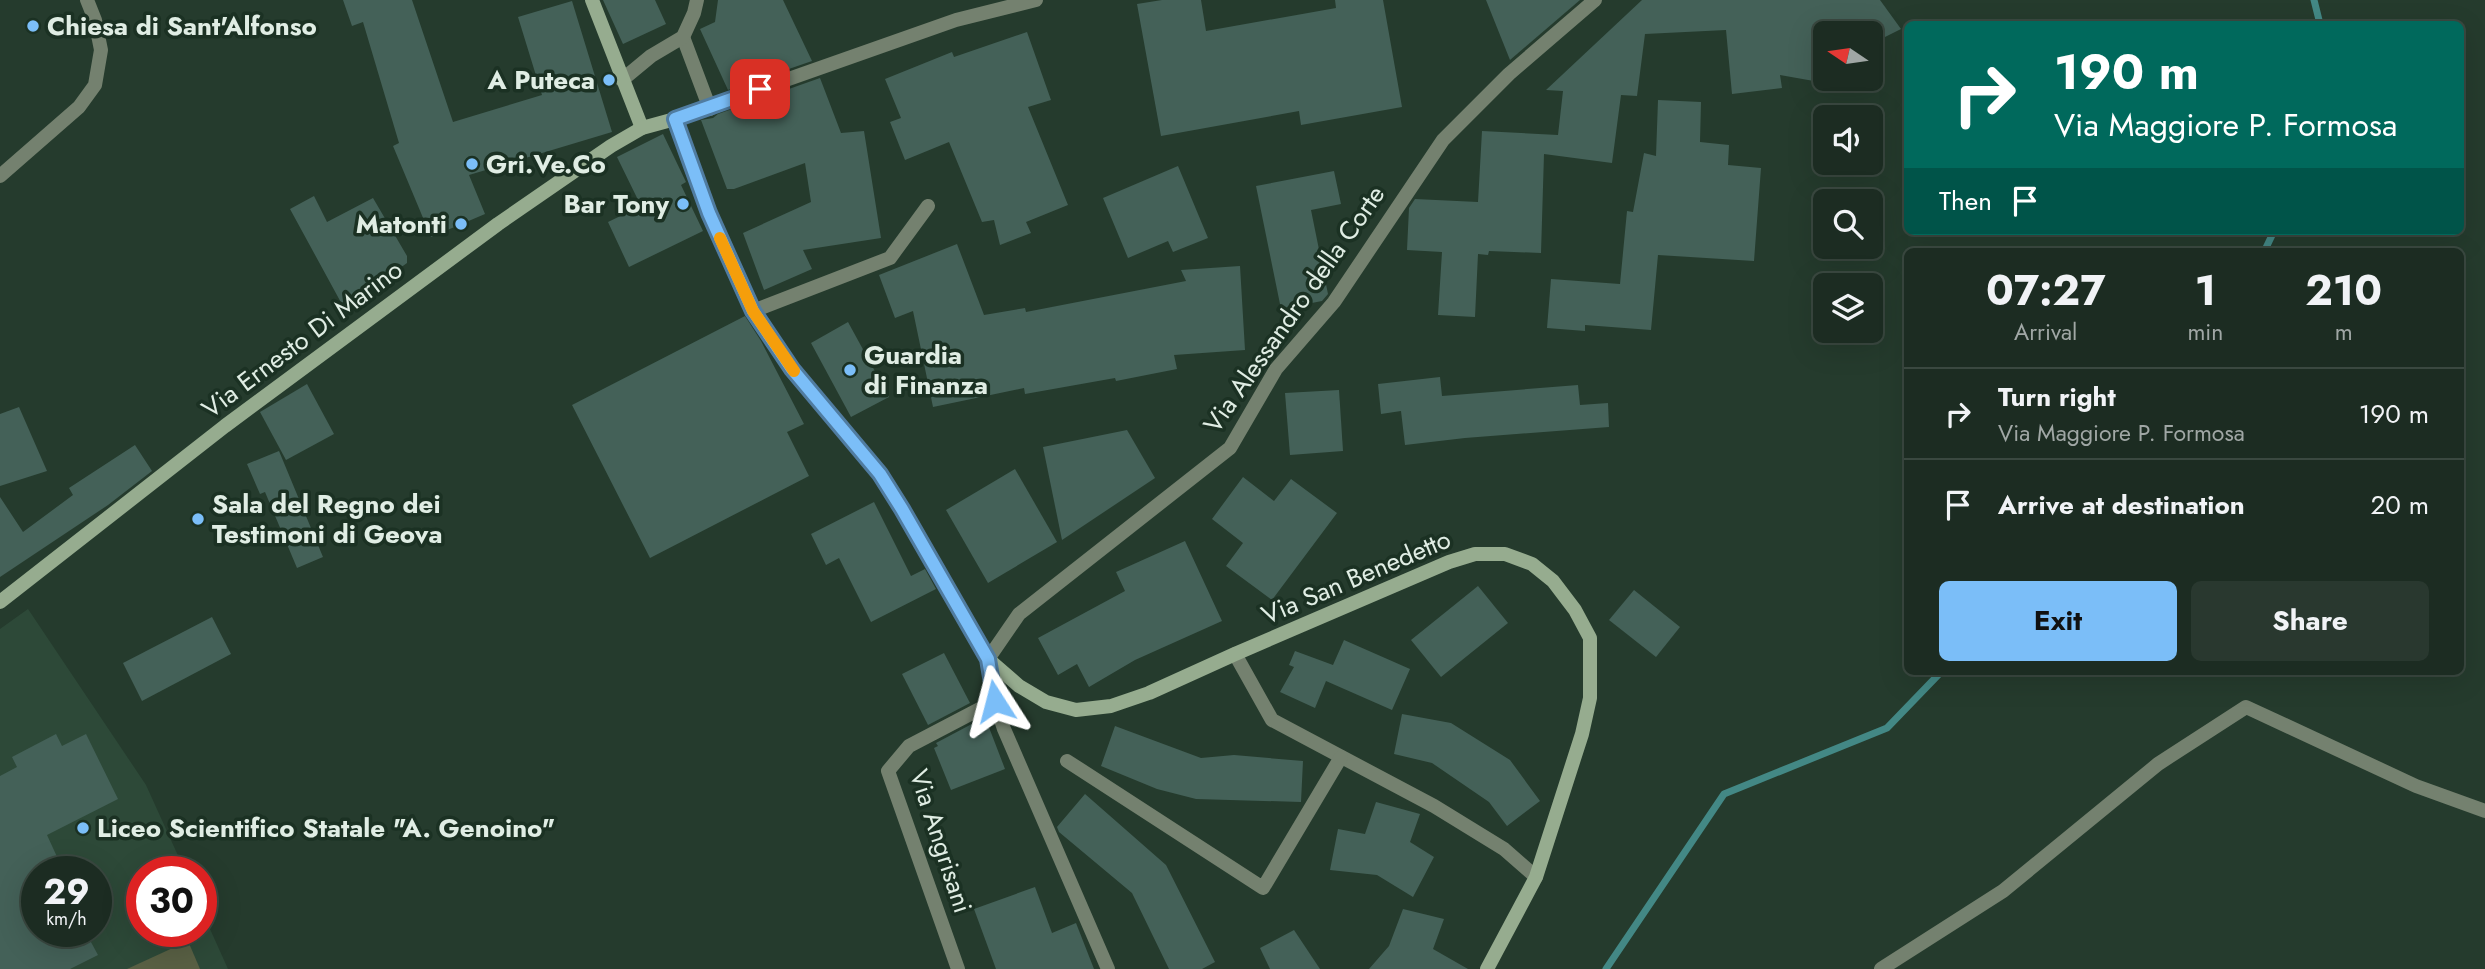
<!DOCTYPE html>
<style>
:root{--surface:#1c2c22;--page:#29382f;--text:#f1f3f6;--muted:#a0a7a5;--line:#3a4840;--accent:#7bbef8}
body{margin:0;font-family:Jost,sans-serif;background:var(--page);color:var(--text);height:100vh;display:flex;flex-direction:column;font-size:26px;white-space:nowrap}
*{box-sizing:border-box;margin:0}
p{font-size:23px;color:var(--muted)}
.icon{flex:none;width:38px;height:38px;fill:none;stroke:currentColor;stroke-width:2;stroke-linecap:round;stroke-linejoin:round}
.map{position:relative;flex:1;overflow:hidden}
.sheet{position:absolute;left:1904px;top:248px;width:560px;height:427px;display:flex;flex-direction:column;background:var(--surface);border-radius:10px;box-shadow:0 7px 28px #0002,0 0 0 2px var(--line)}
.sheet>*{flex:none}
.hud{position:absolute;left:1904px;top:21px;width:560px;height:214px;border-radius:10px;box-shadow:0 7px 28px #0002,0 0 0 2px var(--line);background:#00695c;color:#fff;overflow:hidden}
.needle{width:46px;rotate:283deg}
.tools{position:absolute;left:1813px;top:21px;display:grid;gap:14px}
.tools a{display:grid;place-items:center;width:70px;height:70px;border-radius:10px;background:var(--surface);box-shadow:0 7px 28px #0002,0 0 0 2px var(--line);font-size:35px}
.speed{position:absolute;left:21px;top:856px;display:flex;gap:14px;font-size:35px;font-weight:700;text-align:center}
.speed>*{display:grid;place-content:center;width:91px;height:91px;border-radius:50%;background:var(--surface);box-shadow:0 7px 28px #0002,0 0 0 2px var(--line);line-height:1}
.speed small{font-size:18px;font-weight:400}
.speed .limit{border:10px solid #d22;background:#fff;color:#111}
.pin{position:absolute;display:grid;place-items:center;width:60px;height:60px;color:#fff;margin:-30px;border-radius:14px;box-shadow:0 4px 10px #0006}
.me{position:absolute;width:77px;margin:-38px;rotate:351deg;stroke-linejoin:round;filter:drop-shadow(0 0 5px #0008)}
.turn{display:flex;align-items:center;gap:24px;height:147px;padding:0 35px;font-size:32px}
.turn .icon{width:91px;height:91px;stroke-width:2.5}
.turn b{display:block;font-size:49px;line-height:60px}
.then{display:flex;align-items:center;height:66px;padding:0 35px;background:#0003;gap:14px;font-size:26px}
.eta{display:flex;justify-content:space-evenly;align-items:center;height:119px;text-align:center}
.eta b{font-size:42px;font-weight:700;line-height:49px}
.button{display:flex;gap:14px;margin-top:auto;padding:14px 35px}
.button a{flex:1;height:80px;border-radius:10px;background:var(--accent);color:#111;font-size:28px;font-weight:700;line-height:80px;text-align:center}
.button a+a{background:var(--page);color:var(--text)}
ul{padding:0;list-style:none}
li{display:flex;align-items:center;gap:21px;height:91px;padding:0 35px;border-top:2px solid var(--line)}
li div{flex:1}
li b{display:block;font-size:26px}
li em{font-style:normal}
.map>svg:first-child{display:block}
</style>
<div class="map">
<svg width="2485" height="969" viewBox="0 0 2485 969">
<rect width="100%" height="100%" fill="#253b2d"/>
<path fill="#2d4938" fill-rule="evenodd" d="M28 609 146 785 185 871 142 872V931H201V909L228 969H0V629ZM37 872H96V931H37Z"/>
<path fill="#596044" d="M188 941 200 969H127Z"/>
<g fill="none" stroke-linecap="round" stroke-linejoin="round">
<g stroke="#438885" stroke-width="7">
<path d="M2314 0 2320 24"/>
<path d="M2264 252 2274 231"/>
<path d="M1606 969 1724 794 1887 728 1941 672"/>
</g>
</g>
<g fill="#446158">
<path d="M343 0H412L453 122 542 95 518 17 572 1 612 132 469 175 485 214 431 237 393 146 399 143 363 22 352 26Z"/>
<path d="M603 0H655L666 24 623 44Z"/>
<path d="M718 0H783L812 61 728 90 700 29 715 22Z"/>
<path d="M1162 0H1201L1206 31 1336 8 1335 0H1383L1402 107 1301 125 1299 111 1161 136 1137 4Z"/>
<path d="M1486 0H1580L1510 60Z"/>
<path d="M1642 0H1880L1901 29 1871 44V33H1825V83L1780 75 1782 88 1732 94 1726 30 1645 34 1637 96 1621 95 1612 163 1544 154 1541 253 1489 251 1488 255 1478 254 1475 317 1438 315 1442 252 1407 250 1409 208 1415 199 1478 202 1482 131 1558 135 1563 91 1546 90Z"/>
<path d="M1027 32 1051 100 1028 107 1068 205 1026 222 1031 233 1000 245 994 220 982 222 949 142 905 160 890 122 901 118 885 79 952 52 954 57Z"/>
<path d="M820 78 841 133 864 131 881 238 803 250 812 269 764 290 743 233 811 202 805 163 734 189H727L701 120 713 118 718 114Z"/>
<path d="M1658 100 1701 102 1700 142 1729 145 1728 165 1761 168 1754 261 1658 255 1651 330 1585 325V331L1547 328 1551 279 1620 284 1627 211 1633 212 1644 153 1656 156Z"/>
<path d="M663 134 686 182 681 185 703 231 629 267 608 222 641 206 617 157Z"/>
<path d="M1178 166 1208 238 1173 252 1168 241 1128 258 1103 198Z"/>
<path d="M1334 171 1341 204 1311 210 1328 294 1322 301 1281 309 1256 186Z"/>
<path d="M314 196 327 222 373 198 407 256V263L344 308 290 209Z"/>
<path d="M957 244 984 315 1025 308 1026 312 1186 281 1181 270 1240 266 1245 350 1174 355 1177 369 1116 381 1115 378 1025 394 1024 388 933 407 913 311 895 318 879 275Z"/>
<path d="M745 316 761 341 804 424 787 432 809 476 650 558 572 405Z"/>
<path d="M848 322 889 397 851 417 811 343Z"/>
<path d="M1440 377 1442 396 1578 385 1580 405 1608 403 1609 427 1465 438 1405 445 1401 411 1381 414 1378 384Z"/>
<path d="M307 384 334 434 286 460 260 412Z"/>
<path d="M1339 390 1343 451 1290 455 1285 393Z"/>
<path d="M19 407 47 471 0 486V414Z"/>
<path d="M1127 430 1155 478 1062 540 1043 447Z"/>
<path d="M135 445 152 471 108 505 0 577V497L23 532 73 495 69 488Z"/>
<path d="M279 451 323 557 297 568 265 492 260 494 247 464Z"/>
<path d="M1015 469 1057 542 988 583 946 510Z"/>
<path d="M1243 477 1274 501 1291 479 1337 513 1272 600 1226 566 1243 543 1212 519Z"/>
<path d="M874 502 911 576 925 569 936 589 871 622 839 558 826 565 811 534Z"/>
<path d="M1185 541 1222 621 1135 660 1089 687 1077 664 1058 675 1038 638 1125 591 1116 572Z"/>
<path d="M1478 586 1508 623 1441 677 1411 640Z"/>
<path d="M1634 590 1680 627 1656 657 1609 620Z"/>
<path d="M212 617 231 654 142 701 123 663Z"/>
<path d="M1344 640 1410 669 1392 710 1326 681 1315 708 1280 692 1294 667 1289 665 1295 651 1333 665Z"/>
<path d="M944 653 970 703 928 725 902 674Z"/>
<path d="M1402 714 1451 723 1510 760 1540 801 1507 826 1489 802 1432 763 1394 754Z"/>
<path d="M985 717 1005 769 951 790 934 748 938 746 936 743Z"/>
<path d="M1115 726 1201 758 1234 755 1303 761 1301 802 1196 799 1157 789 1101 766Z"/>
<path d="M56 734 62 746 86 734 118 799 47 835 64 872H37V931H85L98 955 70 969H0V776L17 767 12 757Z"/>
<path d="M1085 794 1166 865 1215 962 1202 969H1169L1132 893 1059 832 1057 827Z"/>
<path d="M1376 802 1420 814 1410 842 1434 857 1413 897 1377 875 1330 870 1338 829 1365 834Z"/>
<path d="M1035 887 1052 933 1076 923 1094 969H996L974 909Z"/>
<path d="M1403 909 1444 919 1433 949 1468 969H1369L1389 946Z"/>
<path d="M1294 930 1320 969H1270L1260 948Z"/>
</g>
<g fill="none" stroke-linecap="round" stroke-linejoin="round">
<g stroke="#74816f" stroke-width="14">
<path d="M683 37 710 109"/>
<path d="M622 80 651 56 683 37 694 13 697 0"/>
<path d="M675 119 956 20 1036 0"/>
<path d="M0 176 79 107 95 85 101 50 95 20 87 0"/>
<path d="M753 311 890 258 928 206"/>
<path d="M1235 654 1272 720 1434 806 1504 849 1536 877"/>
<path d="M1067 761 1263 888 1341 757"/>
<path d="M958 969 888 771 909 746 995 701"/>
<path d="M1108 969 1004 729 995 701 988 659 1019 614 1230 448 1276 369 1334 302 1443 140 1509 74 1595 0"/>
<path d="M1881 969 2003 891 2158 764 2246 707 2416 786 2485 811"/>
</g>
<g stroke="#96ac8f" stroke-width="14">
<path d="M592 0 642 128"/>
<path d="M0 602 225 426 498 224 611 146 642 128 675 119 709 213 753 311 792 369 880 473 988 659 1019 686 1046 702 1076 710 1111 706 1149 693 1235 654 1449 562 1475 554H1505L1532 564 1553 581 1575 610 1590 638V698L1582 734 1536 877 1487 969"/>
</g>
</g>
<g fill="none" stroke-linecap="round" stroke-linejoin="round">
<g stroke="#507ca1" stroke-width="18">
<path id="route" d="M760 89 675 119 709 213 753 311 792 369 880 474 902 509 988 659 995 701"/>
</g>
<use href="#route" stroke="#7bbef8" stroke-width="12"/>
<path stroke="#f59e0b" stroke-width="12" d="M720 238 753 311 794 371"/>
</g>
<g fill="#7bbef8" stroke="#1b3123" stroke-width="2.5">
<circle cx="33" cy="26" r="7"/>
<circle cx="609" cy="80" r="7"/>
<circle cx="472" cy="164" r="7"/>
<circle cx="683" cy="204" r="7"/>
<circle cx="461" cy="224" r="7"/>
<circle cx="850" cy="370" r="7"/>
<circle cx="198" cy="519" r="7"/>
<circle cx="83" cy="828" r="7"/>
</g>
<g text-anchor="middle" stroke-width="7" stroke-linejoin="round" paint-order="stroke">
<g font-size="26" font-weight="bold" fill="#e0ede4" stroke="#1b3123" text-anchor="start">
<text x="47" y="35">Chiesa di Sant'Alfonso</text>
<text x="595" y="89" text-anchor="end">A Puteca</text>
<text x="486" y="173">Gri.Ve.Co</text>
<text x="669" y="213" text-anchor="end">Bar Tony</text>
<text x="447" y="233" text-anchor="end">Matonti</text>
<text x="864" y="364">Guardia<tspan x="864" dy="30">di Finanza</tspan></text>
<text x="212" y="513">Sala del Regno dei<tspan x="212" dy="30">Testimoni di Geova</tspan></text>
<text x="97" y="837">Liceo Scientifico Statale "A. Genoino"</text>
</g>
<g font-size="26" fill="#e0ede4" stroke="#1b3123">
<text transform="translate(1294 309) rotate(-55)" y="9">Via Alessandro della Corte</text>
<text transform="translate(302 339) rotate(-37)" y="9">Via Ernesto Di Marino</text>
<text transform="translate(1356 577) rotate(-23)" y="9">Via San Benedetto</text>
<text transform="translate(941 841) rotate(72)" y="9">Via Angrisani</text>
</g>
</g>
</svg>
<div class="tools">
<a><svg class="needle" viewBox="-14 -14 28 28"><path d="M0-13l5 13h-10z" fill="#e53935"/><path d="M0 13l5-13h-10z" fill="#a0a7a5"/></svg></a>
<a><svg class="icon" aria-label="sound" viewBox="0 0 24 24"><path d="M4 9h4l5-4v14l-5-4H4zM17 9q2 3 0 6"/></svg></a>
<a><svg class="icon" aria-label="search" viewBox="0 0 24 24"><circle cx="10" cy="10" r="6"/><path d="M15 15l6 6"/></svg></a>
<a><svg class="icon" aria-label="layers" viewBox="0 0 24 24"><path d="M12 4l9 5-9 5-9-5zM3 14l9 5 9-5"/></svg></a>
</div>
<div class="speed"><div>29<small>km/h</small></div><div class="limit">30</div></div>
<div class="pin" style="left:760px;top:89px;background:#d93025"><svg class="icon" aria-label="arrive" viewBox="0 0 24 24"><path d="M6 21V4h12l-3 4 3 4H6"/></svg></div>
<svg class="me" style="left:995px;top:701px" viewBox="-20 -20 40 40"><path d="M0-17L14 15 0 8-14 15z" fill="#7bbef8" stroke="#fff" stroke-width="4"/></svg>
<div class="hud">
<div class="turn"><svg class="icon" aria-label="right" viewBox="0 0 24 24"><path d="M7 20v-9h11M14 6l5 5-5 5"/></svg><div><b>190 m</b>Via Maggiore P. Formosa</div></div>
<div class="then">Then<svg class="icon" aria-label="arrive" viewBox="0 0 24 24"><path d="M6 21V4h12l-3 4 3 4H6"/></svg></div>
</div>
<section class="sheet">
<div class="eta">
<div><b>07:27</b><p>Arrival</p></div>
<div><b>1</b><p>min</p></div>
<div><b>210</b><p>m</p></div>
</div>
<ul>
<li><svg class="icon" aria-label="right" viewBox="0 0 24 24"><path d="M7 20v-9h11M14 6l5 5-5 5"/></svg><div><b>Turn right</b><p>Via Maggiore P. Formosa</p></div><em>190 m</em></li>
<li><svg class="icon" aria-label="arrive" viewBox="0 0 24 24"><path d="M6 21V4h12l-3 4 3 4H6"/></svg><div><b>Arrive at destination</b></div><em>20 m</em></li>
</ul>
<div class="button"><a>Exit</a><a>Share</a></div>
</section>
</div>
